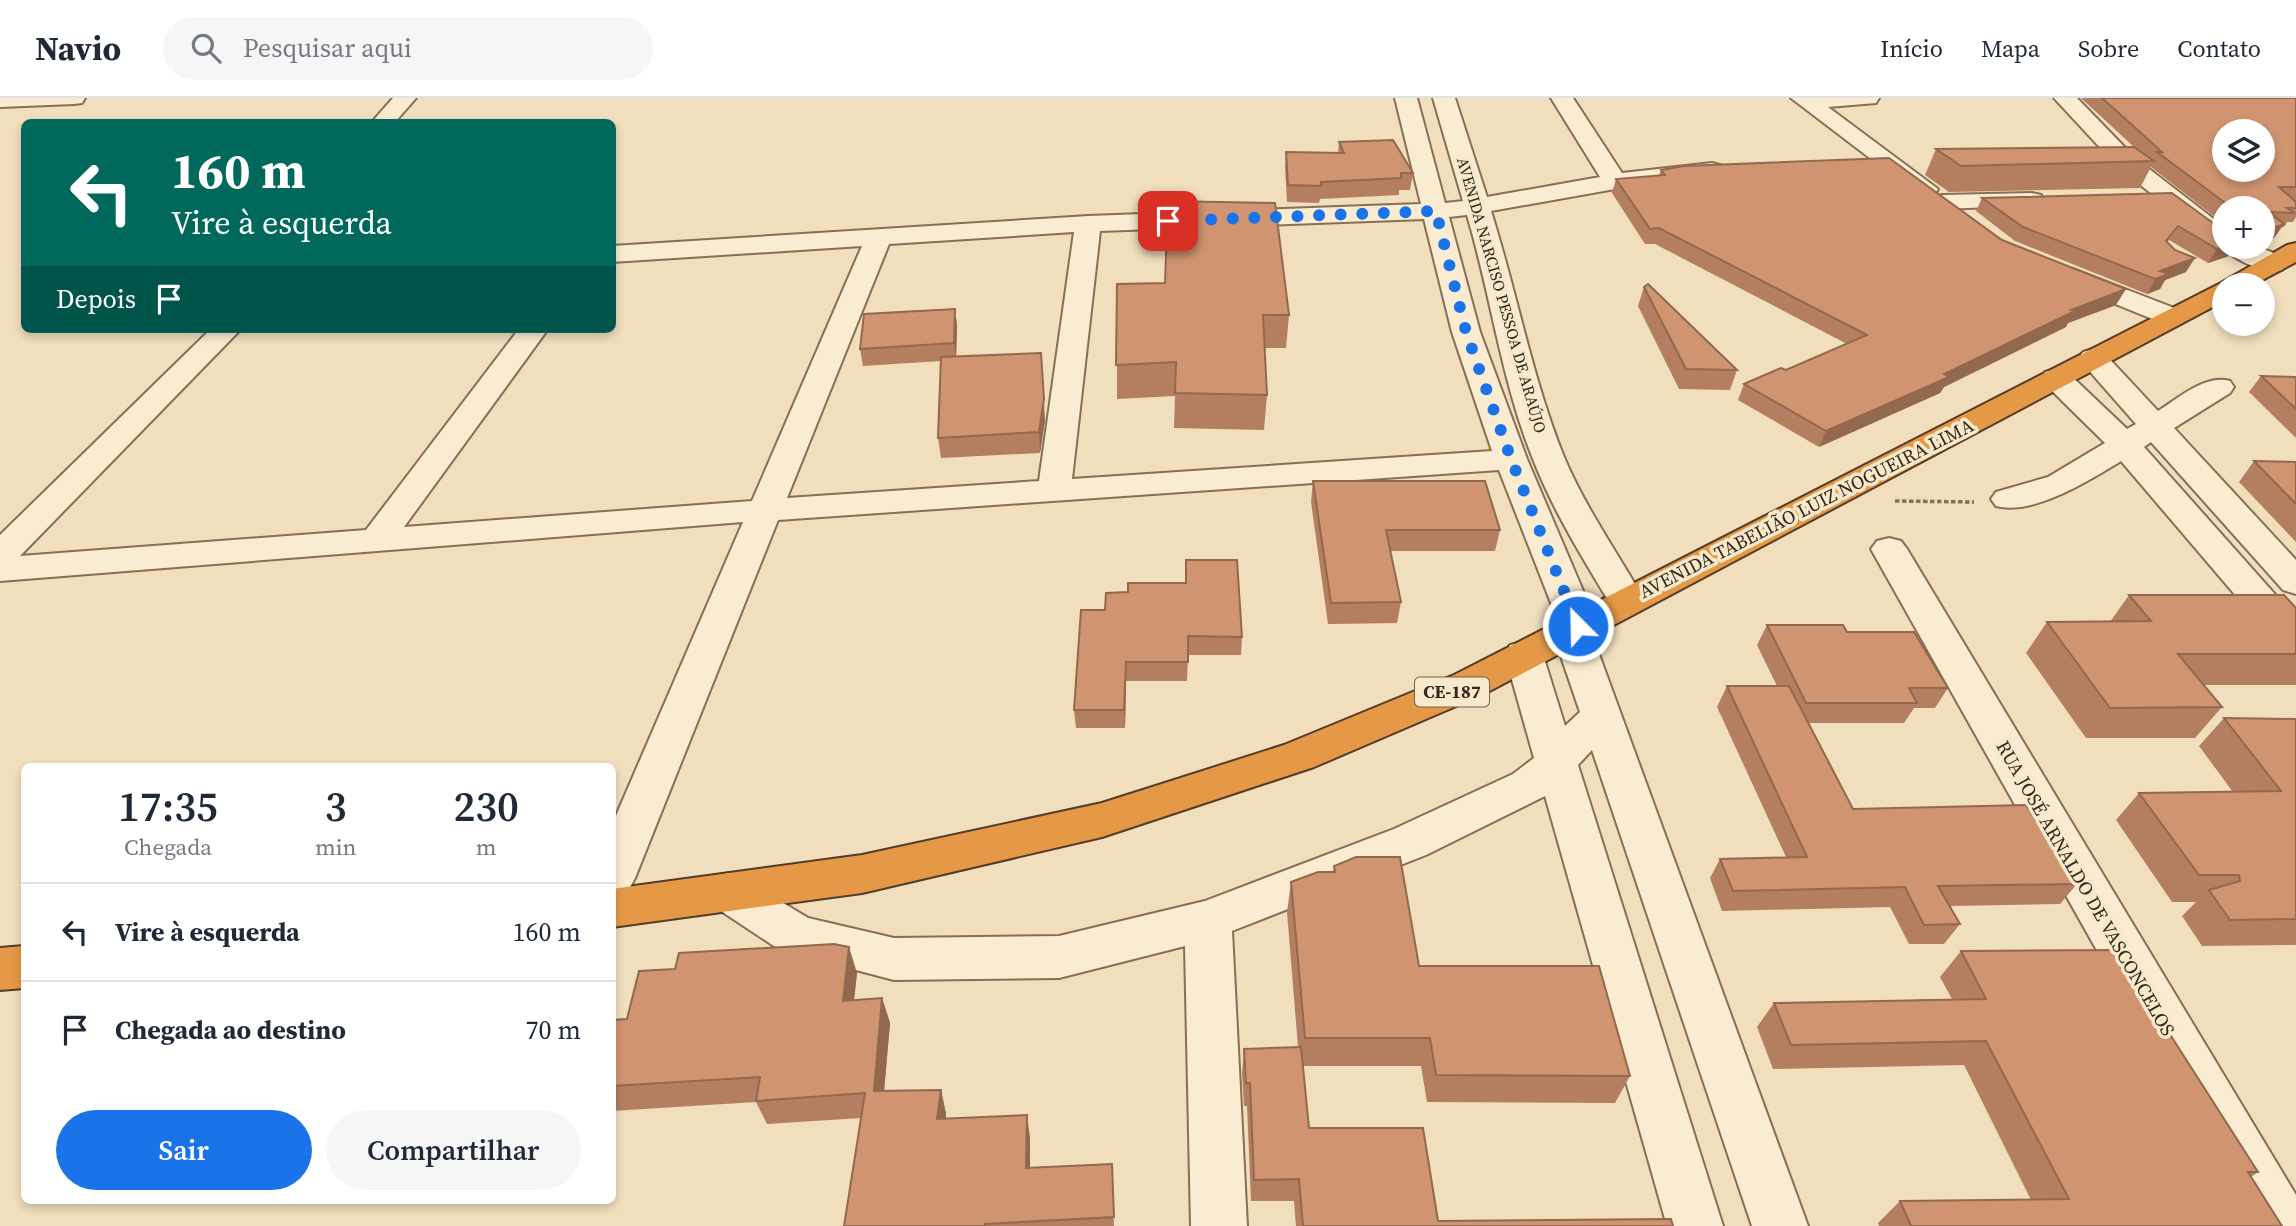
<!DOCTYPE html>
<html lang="pt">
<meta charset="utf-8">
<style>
:root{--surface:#fff;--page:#f6f6f7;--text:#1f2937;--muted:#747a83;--line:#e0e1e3;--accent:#1a73e8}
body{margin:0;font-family:"Source Serif 4",serif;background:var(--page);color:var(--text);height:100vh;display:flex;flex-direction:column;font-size:26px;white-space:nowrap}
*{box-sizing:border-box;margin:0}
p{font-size:23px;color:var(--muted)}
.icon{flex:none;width:38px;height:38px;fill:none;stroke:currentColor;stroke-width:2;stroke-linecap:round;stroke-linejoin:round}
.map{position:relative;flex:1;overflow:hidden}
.panel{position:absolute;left:21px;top:665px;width:595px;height:441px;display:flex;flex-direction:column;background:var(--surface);border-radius:10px;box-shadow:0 4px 10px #0003}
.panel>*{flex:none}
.guide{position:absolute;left:21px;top:21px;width:595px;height:214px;border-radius:10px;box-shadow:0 4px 10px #0003;background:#00695c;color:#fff;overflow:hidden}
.controls{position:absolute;left:2212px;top:21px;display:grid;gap:14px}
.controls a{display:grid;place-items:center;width:63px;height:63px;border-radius:50%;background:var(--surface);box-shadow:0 4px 10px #0003;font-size:35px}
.pin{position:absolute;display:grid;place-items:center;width:60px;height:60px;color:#fff;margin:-30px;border-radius:14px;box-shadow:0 4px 10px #0006}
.me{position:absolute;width:77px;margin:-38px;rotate:337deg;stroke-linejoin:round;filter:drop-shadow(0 0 5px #0008)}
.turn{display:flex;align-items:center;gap:24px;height:147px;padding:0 35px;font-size:32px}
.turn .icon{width:91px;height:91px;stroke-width:2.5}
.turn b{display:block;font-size:49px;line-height:60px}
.then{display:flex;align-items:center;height:66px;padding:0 35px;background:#0003;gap:14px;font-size:26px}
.eta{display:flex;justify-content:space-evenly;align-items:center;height:119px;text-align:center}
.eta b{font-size:42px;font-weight:600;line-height:49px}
.primary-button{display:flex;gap:14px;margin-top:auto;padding:14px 35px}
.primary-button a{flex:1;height:80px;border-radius:42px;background:var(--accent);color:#fff;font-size:28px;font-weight:600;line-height:80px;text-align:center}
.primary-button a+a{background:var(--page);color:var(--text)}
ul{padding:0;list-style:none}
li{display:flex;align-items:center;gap:21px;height:98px;padding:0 35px;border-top:2px solid var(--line)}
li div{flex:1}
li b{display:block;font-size:26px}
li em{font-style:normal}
header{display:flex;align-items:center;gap:42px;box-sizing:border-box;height:98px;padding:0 35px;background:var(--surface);border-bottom:2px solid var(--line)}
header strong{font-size:33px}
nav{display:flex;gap:38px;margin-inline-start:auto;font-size:24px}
.search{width:490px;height:63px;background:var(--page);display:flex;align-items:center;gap:18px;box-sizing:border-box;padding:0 24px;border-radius:38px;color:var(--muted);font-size:26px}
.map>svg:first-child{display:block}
</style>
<header>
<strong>Navio</strong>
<div class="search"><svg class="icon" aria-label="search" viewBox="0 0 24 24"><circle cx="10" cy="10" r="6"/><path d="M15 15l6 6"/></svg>Pesquisar aqui</div>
<nav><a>Início</a><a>Mapa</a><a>Sobre</a><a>Contato</a></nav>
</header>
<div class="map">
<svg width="2296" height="1128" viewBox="0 0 2296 1128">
<rect width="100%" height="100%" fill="#f0debd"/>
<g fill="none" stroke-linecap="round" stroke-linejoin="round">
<g stroke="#886e55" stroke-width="4">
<g id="minor">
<path d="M0 0H85L82 5 74 6 0 9Z"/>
<path d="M393 0H416L395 24H372Z"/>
<path d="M1395 0H1417L1445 105 1463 103 1433 0H1455L1487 99 1600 79 1551 0H1573L1622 75 1712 65 1720 67 1724 72 1720 77 1712 79 1643 86 1491 113C1517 195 1532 280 1564 359 1585 409 1618 456 1645 503L1640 512 1627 515 1614 512C1585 464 1553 413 1533 361 1501 282 1491 197 1467 117L1449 119 1480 234 1527 361 1598 528 1592 537 1808 1128H1752L1592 652 1578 667 1723 1128H1667L1545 698 1426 757 1232 833 1247 1128H1191L1185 848 1059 880 894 882 780 852 712 807 705 794 712 781 728 775 744 781 808 820 894 840 1059 838 1205 803 1394 731 1513 676 1534 660 1505 557 1510 547 1524 544 1538 547 1543 557 1565 628 1580 614 1552 532 1558 523 1499 372 778 422 635 780 628 793 612 798V727L743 424 0 483V437L211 231H241L20 458 366 432 519 231H548L404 429 752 403 862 148 612 164V148L1088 118 1421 106ZM1424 121 1452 234 1492 353 1072 381 1100 133ZM1074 134 1039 383 787 400 889 146Z"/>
<path d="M1791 0H1879L1876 5 1828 9 1938 91 1935 96 1926 98 1917 96Z"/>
<path d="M2054 0H2077L2135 60 2224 129V149L2215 146 2119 70Z"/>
<path d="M2032 95 2041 97 2044 102 2041 107 1943 111 1934 109 1931 104 1934 99 1943 97Z"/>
<path d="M2224 149C2244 148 2273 147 2286 166L2282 172C2266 176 2234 163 2224 149Z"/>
<path d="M2073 171 2182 213 2186 219 2182 225 2172 227 2162 225 2064 185 2060 179 2064 173Z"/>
<path d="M2093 251 2103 254 2158 313C2179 300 2205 276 2230 283L2234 289 2230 295 2174 330 2296 462V496L2283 492 2151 344 2144 349 2296 520V557L2283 553 2121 363C2090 382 2033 418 1996 408L1991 401 1996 394 2048 379 2105 345 2045 286 2041 280 2045 274 2056 271 2067 274 2127 331 2136 326 2078 260 2083 254Z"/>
<path d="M1889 440 1901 443 1907 451 2296 1097V1128H2252L1871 451 1877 443Z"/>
</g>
</g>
<g stroke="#553c2a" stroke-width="4">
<g id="highway">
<path d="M2296 145V164L2253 187H2224V203L1482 597 1314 669 1102 739 862 795 612 829V791L862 757 1102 705 1284 647 1454 577 2221 185 2287 147Z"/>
<path d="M24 848V890L0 892V850Z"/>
</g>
</g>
<path stroke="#886e55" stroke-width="3.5" stroke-dasharray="4.5 2.5" stroke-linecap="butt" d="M1895 403 1974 404"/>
<use href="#minor" fill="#faecd0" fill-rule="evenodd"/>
<use href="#highway" fill="#e59947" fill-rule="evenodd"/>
</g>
<g fill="#b37f60">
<path d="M2081 0H2296V103H2294L2296 104V119L2293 124H2287L2284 129H2281L2274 140 2263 145V110H2224V126L2151 69 2140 90 1949 94 1925 77 1936 51 2134 49Z"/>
<path d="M1339 44 1413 75 1410 92H1399V97L1320 101 1319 105 1287 104 1285 70 1286 54 1338 55Z"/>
<path d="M1661 72 2002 142 2116 207 2068 225 2066 229 1944 289 1940 295 1819 349 1738 302 1744 286 1786 272 1847 246 1655 146H1645L1612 95 1616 81 1659 77Z"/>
<path d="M1982 100 2224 133V149H2234L2229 158 2208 165 2169 142 2167 144 2186 174 2165 182 2160 191 2147 196 2015 143 1976 113Z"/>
<path d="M1117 186 1289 217 1286 250H1264L1267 297 1264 332 1174 330 1175 298 1117 301Z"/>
<path d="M1644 189 1737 272 1730 292 1679 291 1638 208Z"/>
<path d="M955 211 957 228 956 258 1045 322 1040 355 941 360 938 340 941 263 863 268 860 251Z"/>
<path d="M2261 278 2296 279V340L2249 294Z"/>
<path d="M2254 363 2296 364V444L2239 384Z"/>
<path d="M1313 383 1500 432 1495 453H1390L1401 504 1397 525 1328 526 1311 404Z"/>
<path d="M1186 462 1242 539 1241 557H1188L1187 583H1126L1125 630H1076L1074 612 1105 512 1128 494 1186 485Z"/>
<path d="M2129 497 2296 510V587H2203L2222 609 2195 640H2086L2026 555 2047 524H2110Z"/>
<path d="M1767 527 1847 534 1948 590 1935 610H1914L1904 625H1809L1853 711 2077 786 2060 806 1949 808 1960 826 1944 846H1909L1890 809 1722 813 1710 780 1720 761 1786 759 1717 609 1727 588H1777L1757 547Z"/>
<path d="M2224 620 2296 621V847L2202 848 2182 818 2196 804H2172L2116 722 2139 695 2233 694 2199 648Z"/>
<path d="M1334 768 1419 868 1630 978 1615 1005 1427 1004 1421 968H1303L1309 1030 1438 1123 1673 1128H1296L1294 1103H1251L1247 1008H1244L1242 975 1244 951 1298 949 1287 814 1291 784 1333 774Z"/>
<path d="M1961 853 2258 1074 2251 1079 2282 1128H1879L1878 1125 1900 1103 2031 1102 1964 967 1773 971 1757 929 1774 905 1952 901 1940 879Z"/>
<path d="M675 871 857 875 854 902 882 900 890 925 884 993 941 992 946 1016V1021L1030 1040V1070L1112 1066 1114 1128H844L861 1020 767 1026 756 1004 612 1013V922L627 921Z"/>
</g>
<g fill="#92684e">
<path d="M2284 126 2274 140 2263 145V137L2266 133Z"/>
<path d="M2224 148 2234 149 2229 158 2208 165 2217 151Z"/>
<path d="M2195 160 2186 174 2165 182 2160 191 2147 196 2160 173Z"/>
<path d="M2126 191 2116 207 2068 225 2066 229 1944 289 1940 295 1819 349 1826 333 1944 276 2071 212Z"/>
<path d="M955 211 957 228 956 262 954 245Z"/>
<path d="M1041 255 1045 322 1040 355 1039 334Z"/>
<path d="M1126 564V583L1125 630 1124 612Z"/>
<path d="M849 849 857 875 851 927 843 903Z"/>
<path d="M882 900 890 925 882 1016 874 993Z"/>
<path d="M941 992 946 1016 943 1045 937 1021Z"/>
<path d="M1027 1017 1030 1040V1093L1026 1070Z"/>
</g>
<g fill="#d09470" stroke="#92684e" stroke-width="2" fill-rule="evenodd">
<path d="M2102 0H2296V89H2279L2296 104V110H2287L2294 115 2269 114 2284 126 2266 133H2263V110H2232L2157 54H2162ZM2224 33H2263V72H2224Z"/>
<path d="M1393 42 1413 75H1401V80L1321 84V88L1288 87 1286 54 1344 55 1339 44Z"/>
<path d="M2134 49 2154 63 1961 68 1936 51Z"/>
<path d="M1889 60 2002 142 2126 191 2071 212 2075 213 1944 276 1949 279 1826 333 1744 286 1781 270 1786 272 1867 237 1659 130 1650 131 1616 81 1665 77 1661 72 1684 68Z"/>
<path d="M2172 95 2224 133V148L2217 151 2178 128 2166 143 2175 152 2195 160 2160 173 2169 176 2155 181 2023 129 1982 100Z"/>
<path d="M1168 103 1275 105 1289 217H1263L1267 297 1175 295 1176 264 1116 267 1117 186 1165 185Z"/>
<path d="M1648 186 1737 272 1686 271 1644 189Z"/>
<path d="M955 211 954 245 860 251 864 216Z"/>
<path d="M1041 255 1044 301 1039 334 938 340 941 259Z"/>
<path d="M2261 278 2296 279V311Z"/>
<path d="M2254 363 2296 364V406Z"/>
<path d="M1313 383H1485L1500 432H1386L1401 504 1331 505Z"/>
<path d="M1186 462H1237L1242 539 1188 538V564H1126L1124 612H1074L1081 512H1105L1106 495 1128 494V485H1186Z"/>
<path d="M2129 497H2284L2296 510V556H2178L2222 609 2110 610 2047 524 2151 523Z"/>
<path d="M1767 527H1843L1847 534H1914L1948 590H1909L1917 605H1806Z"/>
<path d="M1727 588H1789L1853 711 2026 707 2077 786 1938 788 1960 826 1924 827 1905 789 1733 793 1720 761 1807 759Z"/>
<path d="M2224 620 2296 621V821L2230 822 2209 792 2240 783 2239 777H2199L2139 695 2281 693Z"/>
<path d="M1356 759H1400L1419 868H1599L1630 978 1436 977 1430 940H1305L1291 784 1318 774H1335L1334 768Z"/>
<path d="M834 846 849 849 843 903 882 900 874 993 941 992 937 1021 1027 1017 1026 1070 1112 1066 1114 1119 985 1126V1128H844L865 995 756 1003 760 979 612 988V922L627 921 639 873 675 871 679 855Z"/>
<path d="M2116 852 2258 1074H2248L2282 1128H1911L1900 1103 2069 1101 1986 943 1791 947 1774 905 1986 901 1961 853Z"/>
<path d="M1301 949 1309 1030H1423L1438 1123 1671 1121 1673 1128H1303L1299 1081 1254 1082 1250 985H1246L1244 951Z"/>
</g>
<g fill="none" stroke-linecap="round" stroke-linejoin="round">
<path stroke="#1a73e8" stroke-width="12" stroke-dasharray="0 21.6" d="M1168 123 1436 113 1466 234 1511 361 1578 528"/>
</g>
<g text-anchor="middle" stroke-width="7" stroke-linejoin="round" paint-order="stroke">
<g font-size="16" fill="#36271b" stroke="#f7e9cc">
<text transform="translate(1502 197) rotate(74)" y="6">AVENIDA NARCISO PESSOA DE ARAÚJO</text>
</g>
<rect fill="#f7e9cc" stroke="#706150" stroke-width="2" x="1415" y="579.5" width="74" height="29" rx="5"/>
<g font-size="18" font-weight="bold" fill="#36271b">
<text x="1452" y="600">CE-187</text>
</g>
<g font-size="19" fill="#36271b" stroke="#f7e9cc">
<text transform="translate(1806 410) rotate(-27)" y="7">AVENIDA TABELIÃO LUIZ NOGUEIRA LIMA</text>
<text transform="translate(2086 790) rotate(60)" y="7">RUA JOSÉ ARNALDO DE VASCONCELOS</text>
</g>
</g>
</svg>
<div class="controls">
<a><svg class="icon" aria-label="layers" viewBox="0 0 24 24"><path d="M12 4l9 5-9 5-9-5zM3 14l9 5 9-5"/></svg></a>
<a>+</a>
<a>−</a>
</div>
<div class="pin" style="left:1168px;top:123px;background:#d93025"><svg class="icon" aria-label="arrive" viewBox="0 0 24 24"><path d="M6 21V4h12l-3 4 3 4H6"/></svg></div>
<svg class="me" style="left:1578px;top:528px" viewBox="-20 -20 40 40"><circle r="17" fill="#1a73e8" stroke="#fff" stroke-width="3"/><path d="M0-11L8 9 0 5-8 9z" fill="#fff"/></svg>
<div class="guide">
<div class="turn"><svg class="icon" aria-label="left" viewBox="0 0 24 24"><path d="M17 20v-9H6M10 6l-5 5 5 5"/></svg><div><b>160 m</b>Vire à esquerda</div></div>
<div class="then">Depois<svg class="icon" aria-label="arrive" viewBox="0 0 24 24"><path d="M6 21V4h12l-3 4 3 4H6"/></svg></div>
</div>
<section class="panel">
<div class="eta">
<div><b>17:35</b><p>Chegada</p></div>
<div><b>3</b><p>min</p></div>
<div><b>230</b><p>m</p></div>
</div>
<ul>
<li><svg class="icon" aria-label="left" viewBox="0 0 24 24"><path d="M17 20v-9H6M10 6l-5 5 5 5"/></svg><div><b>Vire à esquerda</b></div><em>160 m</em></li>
<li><svg class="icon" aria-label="arrive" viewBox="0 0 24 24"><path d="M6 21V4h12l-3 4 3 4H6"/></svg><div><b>Chegada ao destino</b></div><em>70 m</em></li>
</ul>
<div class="primary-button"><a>Sair</a><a>Compartilhar</a></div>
</section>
</div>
